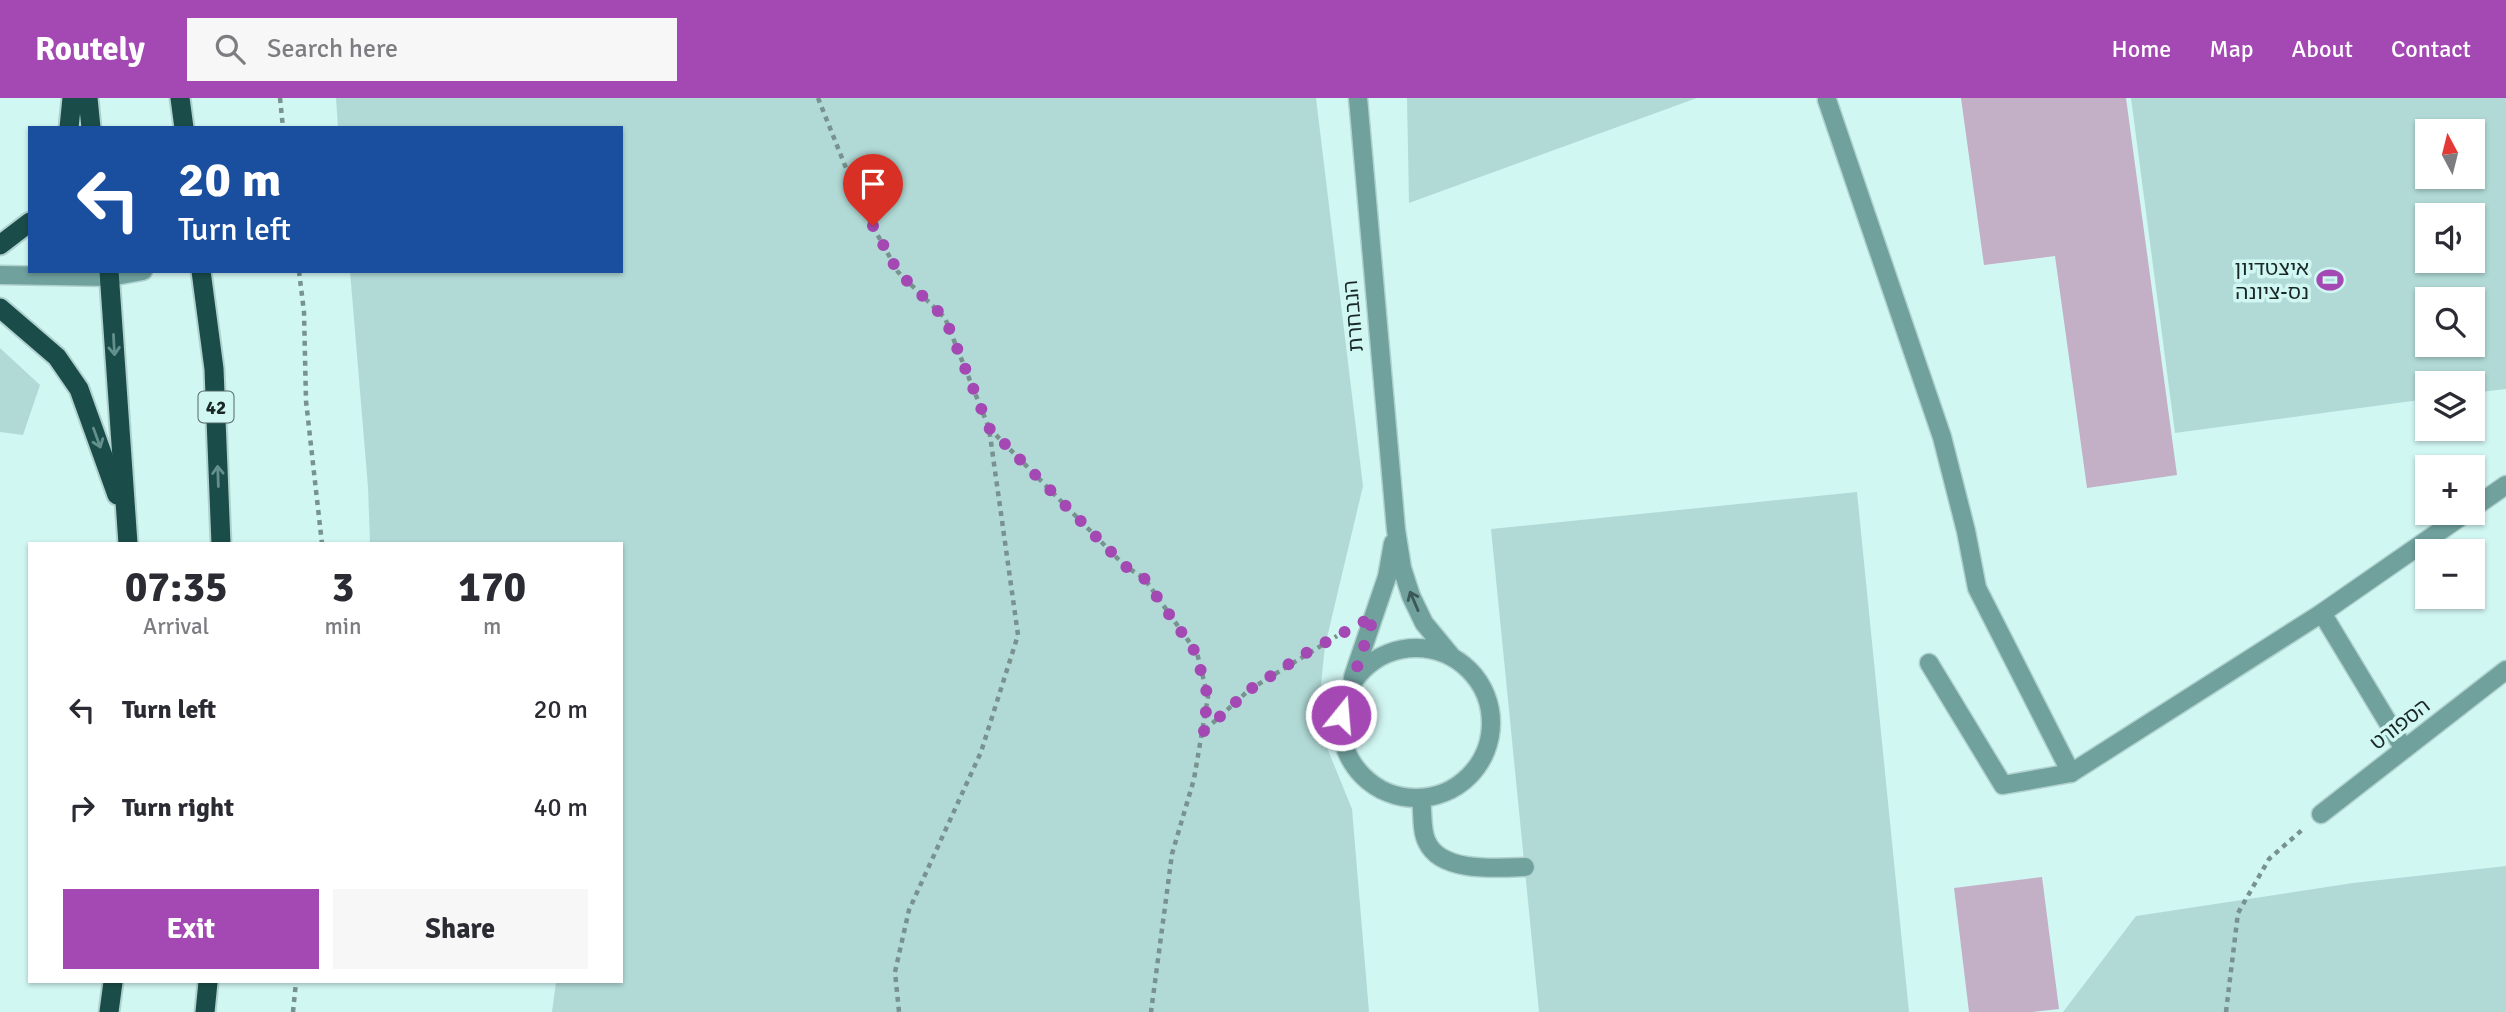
<!DOCTYPE html>
<meta charset="utf-8">
<style>
:root{--surface:#fff;--page:#f7f7f7;--text:#2b2b33;--muted:#7c7c81;--accent:#a448b3}
body{margin:0;font-family:Signika,"Noto Sans Hebrew",sans-serif;background:var(--page);color:var(--text);height:100vh;display:flex;flex-direction:column;font-size:26px;white-space:nowrap}
*{box-sizing:border-box;margin:0}
p{font-size:23px;color:var(--muted)}
.icon{flex:none;width:38px;height:38px;fill:none;stroke:currentColor;stroke-width:2;stroke-linecap:round;stroke-linejoin:round}
.map{position:relative;flex:1;overflow:hidden}
.panel{position:absolute;left:28px;top:444px;width:595px;height:441px;display:flex;flex-direction:column;background:var(--surface);border-radius:0px;box-shadow:0 2px 5px #0004}
.panel>*{flex:none}
.guide{position:absolute;left:28px;top:28px;width:595px;height:147px;border-radius:0px;box-shadow:0 2px 5px #0004;background:#1a4fa0;color:#fff;overflow:hidden}
.needle{width:46px;rotate:353deg}
.controls{position:absolute;left:2415px;top:21px;display:grid;gap:14px}
.controls a{display:grid;place-items:center;width:70px;height:70px;border-radius:0px;background:var(--surface);box-shadow:0 2px 5px #0004;font-size:35px}
.pin{position:absolute;display:grid;place-items:center;width:60px;height:60px;color:#fff;margin:-72px -30px;border-radius:50% 50% 50% 0;rotate:-45deg;box-shadow:0 0 7px #0007}
.pin .icon{rotate:45deg}
.me{position:absolute;width:77px;margin:-38px;rotate:17deg;stroke-linejoin:round;filter:drop-shadow(0 0 5px #0008)}
.turn{display:flex;align-items:center;gap:24px;height:147px;padding:0 35px;font-size:32px}
.turn .icon{width:91px;height:91px;stroke-width:2.5}
.turn b{display:block;font-size:49px;line-height:60px}
.eta{display:flex;justify-content:space-evenly;align-items:center;height:119px;text-align:center}
.eta b{font-size:42px;font-weight:700;line-height:49px}
.action{display:flex;gap:14px;margin-top:auto;padding:14px 35px}
.action a{flex:1;height:80px;border-radius:0px;background:var(--accent);color:#fff;font-size:28px;font-weight:700;line-height:80px;text-align:center}
.action a+a{background:var(--page);color:var(--text)}
ul{padding:0;list-style:none}
li{display:flex;align-items:center;gap:21px;height:98px;padding:0 35px}
li div{flex:1}
li b{display:block;font-size:26px}
li em{font-style:normal}
header{display:flex;align-items:center;gap:42px;box-sizing:border-box;height:98px;padding:0 35px;background:var(--accent);color:#fff}
header strong{font-size:33px}
nav{display:flex;gap:38px;margin-inline-start:auto;font-size:24px}
.search{width:490px;height:63px;background:var(--page);display:flex;align-items:center;gap:18px;box-sizing:border-box;padding:0 24px;border-radius:0px;color:var(--muted);font-size:26px}
.map>svg:first-child{display:block}
</style>
<header>
<strong>Routely</strong>
<div class="search"><svg class="icon" aria-label="search" viewBox="0 0 24 24"><circle cx="10" cy="10" r="6"/><path d="M15 15l6 6"/></svg>Search here</div>
<nav><a>Home</a><a>Map</a><a>About</a><a>Contact</a></nav>
</header>
<div class="map">
<svg width="2506" height="914" viewBox="0 0 2506 914">
<rect width="100%" height="100%" fill="#d1f7f3"/>
<g fill="#b1dad6" fill-rule="evenodd">
<path d="M336 0H1316L1363 388 1325 548 1317 625 1352 711 1369 914H552L556 884H621V446H370L368 389 350 173H621V30H338Z"/>
<path d="M1407 0H1697L1409 105Z"/>
<path d="M2131 0H2506V291L2473 295V285H2427V301L2175 335ZM2473 33V79H2427V33ZM2473 117V163H2427V117ZM2473 201V247H2427V201Z"/>
<path d="M0 250 40 287 23 337 0 334Z"/>
<path d="M1857 394 1909 914H1539L1491 431Z"/>
<path d="M2506 768V914H2063L2136 818 2353 785Z"/>
</g>
<g fill="#c3afc6">
<path d="M1961 0H2126L2177 377 2087 390 2055 158 1984 167Z"/>
<path d="M2042 779 2059 911 2032 914H1969L1954 790Z"/>
</g>
<g fill="none" stroke-linecap="round" stroke-linejoin="round">
<g stroke="#b0d2ce" stroke-width="21">
<g id="service">
<path d="M1827 2 1942 339 1966 433 1977 490 2071 675 2322 515 2466 415"/>
<path d="M2473 410 2506 387"/>
<path d="M2322 515 2404 651"/>
<path d="M1929 565 2003 687 2071 675"/>
<path d="M1421 700C1423 713 1421 733 1427 744 1441 775 1497 770 1525 769"/>
</g>
</g>
<g stroke="#b0d2ce" stroke-width="21">
<g id="minor">
<path d="M1358 0 1396 432 1402 470 1411 498 1424 525 1452 559"/>
<circle cx="1416" cy="625" r="75"/>
<path d="M1353 579 1387 479 1393 445"/>
<path d="M2321 716 2506 572"/>
</g>
</g>
<g stroke="#b0d2ce" stroke-width="21">
<path id="tertiary" d="M0 177 110 179 143 173"/>
</g>
<g stroke="#b0d2ce" stroke-width="23">
<g id="trunk">
<path d="M88 0 91 30"/>
<path d="M180 0 184 30"/>
<path d="M69 30 72 0"/>
<path d="M0 147 30 124"/>
<path d="M109 173 128 446"/>
<path d="M201 173 214 271 221 446"/>
<path d="M0 210 57 259 79 291 117 397"/>
<path d="M109 914 113 884"/>
<path d="M205 914 208 884"/>
</g>
</g>
<g stroke="#77928f" stroke-width="4.5" stroke-dasharray="5 5" stroke-linecap="butt">
<path d="M280 0 283 30"/>
<path d="M818 0 860 105 898 174 945 220 989 330 1018 537 981 654 909 812 895 874 899 914"/>
<path d="M299 173 304 214 306 303 322 446"/>
<path d="M989 330 1125 468 1144 480 1197 555 1208 599 1194 681 1172 756 1151 914"/>
<path d="M1205 632 1249 592 1337 538"/>
<path d="M293 914 296 884"/>
<path d="M2226 914 2238 815 2269 761 2302 732"/>
</g>
<use href="#service" stroke="#70a19d" stroke-width="18"/>
<use href="#minor" stroke="#70a19d" stroke-width="18"/>
<use href="#tertiary" stroke="#70a19d" stroke-width="18"/>
<use href="#trunk" stroke="#1a4c49" stroke-width="19"/>
</g>
<defs><path id="oneway-shaft" d="M-6 0H5M1.5-3L5.5 0L1.5 3" fill="none" stroke-width="1.6" stroke-linecap="round" stroke-linejoin="round" transform="scale(1.75)"/></defs>
<g stroke="#63908d">
<use href="#oneway-shaft" transform="translate(114 247) rotate(87)"/>
<use href="#oneway-shaft" transform="translate(97 340) rotate(70)"/>
<use href="#oneway-shaft" transform="translate(218 378) rotate(-92)"/>
</g>
<use stroke="#3c5856" href="#oneway-shaft" transform="translate(1414 503) rotate(-113)"/>
<g fill="none" stroke-linecap="round" stroke-linejoin="round">
<path stroke="#a448b3" stroke-width="12" stroke-dasharray="0 21.6" d="M873 128 898 174 945 220 989 330 1125 468 1144 480 1196 555 1208 599 1203 634 1249 592 1306 555 1374 518 1341 617"/>
</g>
<defs>
<g id="stadium-bare" transform="scale(2.1)"><path d="M0-5a6.5 5 0 1 0 0 10a6.5 5 0 1 0 0-10ZM-3.5-1.8h7v3.6h-7Z" fill="#a448b3" stroke="#d1f7f3" stroke-width="2.5" paint-order="stroke"/></g>
</defs>
<g fill-rule="evenodd">
<use href="#stadium-bare" x="2330" y="182"/>
</g>
<g text-anchor="middle" stroke-width="7" stroke-linejoin="round" paint-order="stroke">
<rect fill="#d1f7f3" stroke="#506664" stroke-width="2" x="198.5" y="293.5" width="35" height="31" rx="5"/>
<g font-size="19" font-weight="bold" fill="#192826">
<text x="216" y="316">42</text>
</g>
<g font-size="21" fill="#192826" stroke="#d1f7f3" text-anchor="end">
<text x="2309" y="177">איצטדיון<tspan x="2309" dy="24">נס-ציונה</tspan></text>
</g>
<g font-size="21" fill="#192826" stroke="#d1f7f3">
<text transform="translate(1353 218) rotate(-95)" y="7">הנבחרת</text>
<text transform="translate(2400 626) rotate(-38)" y="7">הספורט</text>
</g>
</g>
</svg>
<div class="controls">
<a><svg class="needle" viewBox="-14 -14 28 28"><path d="M0-13l5 13h-10z" fill="#e53935"/><path d="M0 13l5-13h-10z" fill="#7c7c81"/></svg></a>
<a><svg class="icon" aria-label="sound" viewBox="0 0 24 24"><path d="M4 9h4l5-4v14l-5-4H4zM17 9q2 3 0 6"/></svg></a>
<a><svg class="icon" aria-label="search" viewBox="0 0 24 24"><circle cx="10" cy="10" r="6"/><path d="M15 15l6 6"/></svg></a>
<a><svg class="icon" aria-label="layers" viewBox="0 0 24 24"><path d="M12 4l9 5-9 5-9-5zM3 14l9 5 9-5"/></svg></a>
<a>+</a>
<a>−</a>
</div>
<div class="pin" style="left:873px;top:128px;background:#d93025"><svg class="icon" aria-label="arrive" viewBox="0 0 24 24"><path d="M6 21V4h12l-3 4 3 4H6"/></svg></div>
<svg class="me" style="left:1341px;top:617px" viewBox="-20 -20 40 40"><circle r="17" fill="#a448b3" stroke="#fff" stroke-width="3"/><path d="M0-11L8 9 0 5-8 9z" fill="#fff"/></svg>
<div class="guide">
<div class="turn"><svg class="icon" aria-label="left" viewBox="0 0 24 24"><path d="M17 20v-9H6M10 6l-5 5 5 5"/></svg><div><b>20 m</b>Turn left</div></div>
</div>
<section class="panel">
<div class="eta">
<div><b>07:35</b><p>Arrival</p></div>
<div><b>3</b><p>min</p></div>
<div><b>170</b><p>m</p></div>
</div>
<ul>
<li><svg class="icon" aria-label="left" viewBox="0 0 24 24"><path d="M17 20v-9H6M10 6l-5 5 5 5"/></svg><div><b>Turn left</b></div><em>20 m</em></li>
<li><svg class="icon" aria-label="right" viewBox="0 0 24 24"><path d="M7 20v-9h11M14 6l5 5-5 5"/></svg><div><b>Turn right</b></div><em>40 m</em></li>
</ul>
<div class="action"><a>Exit</a><a>Share</a></div>
</section>
</div>
